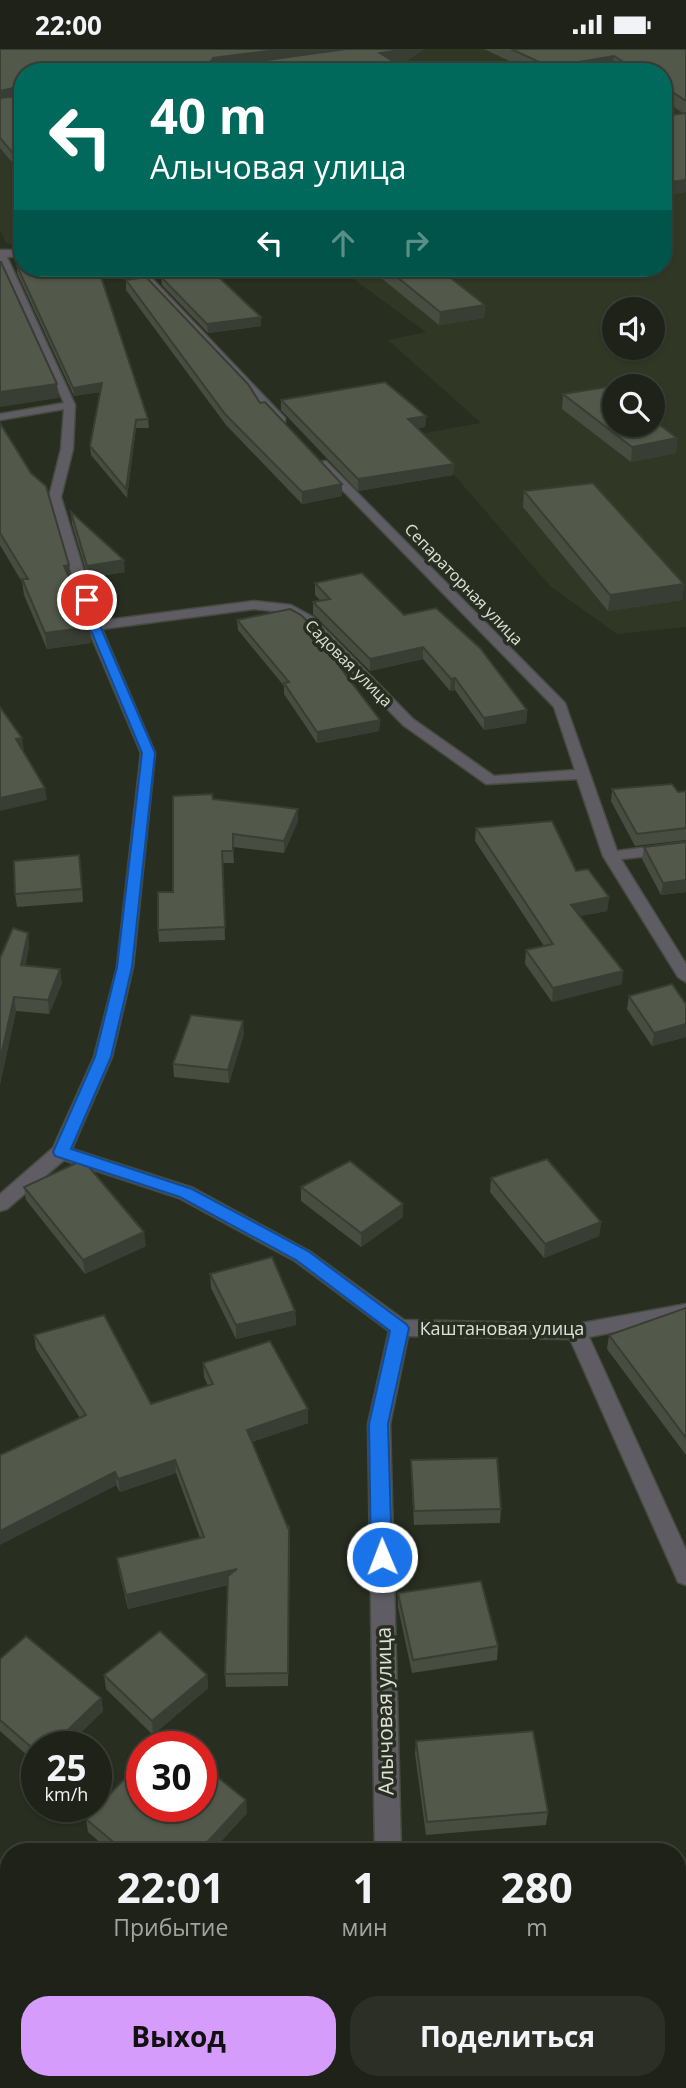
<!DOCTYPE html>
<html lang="ru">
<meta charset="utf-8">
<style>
:root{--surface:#1e2218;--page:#2b2f25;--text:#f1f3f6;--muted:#a1a4a2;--line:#3c3f37;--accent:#d59cfb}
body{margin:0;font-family:"Open Sans",sans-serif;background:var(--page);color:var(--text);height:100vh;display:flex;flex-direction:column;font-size:26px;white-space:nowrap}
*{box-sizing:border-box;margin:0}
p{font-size:23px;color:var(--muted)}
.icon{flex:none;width:38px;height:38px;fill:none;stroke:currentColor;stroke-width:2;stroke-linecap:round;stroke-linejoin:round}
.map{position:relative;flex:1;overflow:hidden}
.panel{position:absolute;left:0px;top:1794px;width:686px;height:247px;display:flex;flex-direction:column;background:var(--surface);border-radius:28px 28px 0 0;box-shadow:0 2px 5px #0004,0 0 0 2px var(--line)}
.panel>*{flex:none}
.guide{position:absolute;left:14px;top:14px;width:658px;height:214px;border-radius:28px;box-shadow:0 2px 5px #0004,0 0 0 2px var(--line);background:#00695c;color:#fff;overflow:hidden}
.tools{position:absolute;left:602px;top:248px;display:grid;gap:14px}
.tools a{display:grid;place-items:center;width:63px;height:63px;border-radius:50%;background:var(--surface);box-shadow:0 2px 5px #0004,0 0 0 2px var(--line);font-size:35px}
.speed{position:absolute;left:21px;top:1682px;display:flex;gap:14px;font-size:35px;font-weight:700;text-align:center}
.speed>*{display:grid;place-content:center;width:91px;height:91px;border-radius:50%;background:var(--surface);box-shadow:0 2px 5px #0004,0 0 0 2px var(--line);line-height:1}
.speed small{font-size:18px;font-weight:400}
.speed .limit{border:10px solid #d22;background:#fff;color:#111}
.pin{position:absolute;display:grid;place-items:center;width:60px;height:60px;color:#fff;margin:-30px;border:4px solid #fff;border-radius:50%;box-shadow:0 2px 7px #0007}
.me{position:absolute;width:77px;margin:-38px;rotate:359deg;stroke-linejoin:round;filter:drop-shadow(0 0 5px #0008)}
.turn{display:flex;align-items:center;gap:24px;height:147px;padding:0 21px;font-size:32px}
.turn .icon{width:91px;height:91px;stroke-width:2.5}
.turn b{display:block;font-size:49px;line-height:60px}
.lanes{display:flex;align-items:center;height:66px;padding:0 21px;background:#0003;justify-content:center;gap:35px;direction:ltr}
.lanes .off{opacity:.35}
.eta{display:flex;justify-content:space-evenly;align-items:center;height:119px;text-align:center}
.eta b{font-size:42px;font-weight:700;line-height:49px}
.primary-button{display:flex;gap:14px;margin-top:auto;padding:14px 21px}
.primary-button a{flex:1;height:80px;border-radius:28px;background:var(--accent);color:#111;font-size:28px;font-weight:700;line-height:80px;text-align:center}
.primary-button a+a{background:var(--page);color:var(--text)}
.status{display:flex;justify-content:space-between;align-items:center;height:49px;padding:0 35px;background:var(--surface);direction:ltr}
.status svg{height:19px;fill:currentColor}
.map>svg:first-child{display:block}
</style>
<div class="status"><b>22:00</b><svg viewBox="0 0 49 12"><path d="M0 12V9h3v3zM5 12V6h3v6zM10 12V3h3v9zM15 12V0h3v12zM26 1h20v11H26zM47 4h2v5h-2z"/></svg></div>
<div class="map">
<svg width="686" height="2039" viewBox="0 0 686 2039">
<rect width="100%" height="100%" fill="#282e20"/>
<g fill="#303825" fill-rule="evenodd">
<path d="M425 0H686V578L617 585 550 537 419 385 481 374 388 291 426 283 338 219H663V23H250ZM614 261H653V299H614ZM614 338H653V376H614Z"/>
<path d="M23 58V198L6 194 0 181V62Z"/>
</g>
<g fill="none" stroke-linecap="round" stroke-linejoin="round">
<g stroke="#454b3e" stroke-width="3">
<g id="street">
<path d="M0 201H23V207L7 208 75 356 73 400 61 448 99 572 254 552 291 556 313 568 413 670 494 727 575 721 554 658 316 414 326 412 565 654 617 802 686 793V803L621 810 686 915V933L678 928 603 807 577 730 486 735 403 676 303 574 283 563 254 560 102 580 155 704 133 918 112 1008 72 1100 193 1139 309 1202 404 1271 577 1275 686 1255V1269L589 1288 686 1501V1536L678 1533 675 1526 570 1290 408 1287 390 1375 401 1802H375L368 1375 389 1282 295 1212 179 1149 64 1111 7 1160 0 1162V1145L53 1099 94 1008 117 918 141 704 87 577 49 448 61 400 64 360 0 371V365L64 354 0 214Z"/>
<path d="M132 219H142L285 369V373H277Z"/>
<rect x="397" y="2032" width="28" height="7"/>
</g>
</g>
<use href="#street" fill="#605c63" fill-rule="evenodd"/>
</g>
<g fill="#474d40">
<path d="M0 0H424L406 12 23 23V126L0 99Z"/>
<path d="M484 0H686V143L663 146V67L683 64 663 51V23H619L613 19 592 23H533Z"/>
<path d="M17 217 148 370 149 379H136L127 449 91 406 90 397 100 343 74 347 17 224Z"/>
<path d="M369 219H438L485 256 484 269 439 276Z"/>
<path d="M161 228 261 277 208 284 162 236Z"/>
<path d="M126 231 342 447 302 455 226 376 126 241Z"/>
<path d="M563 345 677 389 676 404 631 413 562 360Z"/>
<path d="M281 351 426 367 425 378 418 379 454 415 453 426 358 442 281 361Z"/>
<path d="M0 374 69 516 70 532 91 594 47 600 24 546 22 533 0 496Z"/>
<path d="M524 442 684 535 682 551 608 562 523 458Z"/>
<path d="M71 463 125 523 88 529 72 475Z"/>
<path d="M315 534 404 566 527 661 526 674 484 681 455 641 450 642 423 610 370 622 313 565V553L321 552 315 546Z"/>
<path d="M237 571 350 626 347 627 380 671 379 682 317 694 284 645V637L238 581Z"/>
<path d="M612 740 678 743 686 742V791L635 797 611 752Z"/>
<path d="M213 750 298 772 284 804 233 798 234 814H223L225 891 159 893 158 881 173 843Z"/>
<path d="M476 779 576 822 609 848 607 862 580 867 622 935 552 953 525 915 526 901 544 897 475 792Z"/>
<path d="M686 793V843L661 846 642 810 644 798Z"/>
<path d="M81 820 83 853 17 858 15 845Z"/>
<path d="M28 884 29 897 25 917 62 934 49 965 16 962 0 1035V909Z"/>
<path d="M629 947 686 955V988L652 997 627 960Z"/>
<path d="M244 985 229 1034 174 1028 173 1015Z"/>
<path d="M491 1129 601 1173 599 1187 544 1209 490 1143Z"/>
<path d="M24 1138 146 1197 85 1225 26 1151Z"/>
<path d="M301 1138 403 1155V1168L361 1198 301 1152Z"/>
<path d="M210 1225 295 1262 296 1276 236 1290 211 1239Z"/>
<path d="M686 1259V1406L607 1300 609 1286Z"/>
<path d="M34 1286 151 1355 208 1337 204 1328 203 1314 308 1374 252 1393 290 1491 288 1637 226 1638 225 1625 228 1536 128 1560 119 1523 117 1509 200 1489 176 1424 120 1443 80 1369 36 1300Z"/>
<path d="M411 1411 501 1460 500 1474 414 1476 411 1425Z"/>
<path d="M398 1544 498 1597 497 1611 412 1624 398 1558Z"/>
<path d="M0 1610 101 1649 103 1662 66 1698H37V1715L0 1682Z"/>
<path d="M104 1626H207L208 1639 153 1686 106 1640Z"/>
<path d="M416 1692 548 1763 546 1776 426 1786 415 1705Z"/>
<path d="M247 1764 212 1802H110L88 1783 86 1770Z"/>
</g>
<g fill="#393e34">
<path d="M285 0H365L211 23V12L213 9Z"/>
<path d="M407 0H424L406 12 380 14V4Z"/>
<path d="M614 7 613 19 592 23H550V18Z"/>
<path d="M404 19V23H370Z"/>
<path d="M22 37 23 48 0 53V42Z"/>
<path d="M686 131V143L663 146V134Z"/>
<path d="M485 256 484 269 439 276 440 263Z"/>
<path d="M261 268V277L208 284 207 275Z"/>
<path d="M102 334V343L74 347 73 339Z"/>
<path d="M57 335 59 349 0 358V343Z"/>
<path d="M426 367 425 378 408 381V370Z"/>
<path d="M136 371V379L127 449 126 440Z"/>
<path d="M677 389 676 404 631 413 632 398Z"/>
<path d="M454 415 453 426 358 442V430Z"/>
<path d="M342 435V447L302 455V443Z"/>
<path d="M124 511 125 523 88 529 87 517Z"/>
<path d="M69 516 71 532 66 533 64 517Z"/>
<path d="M684 535 682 551 608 562 610 546Z"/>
<path d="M90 578 91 594 47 600 45 584Z"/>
<path d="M423 598V610L370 622V610Z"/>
<path d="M351 615 350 626 340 628V618Z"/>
<path d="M455 629V641L450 642 451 630Z"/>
<path d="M527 661 526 674 484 681V669Z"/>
<path d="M380 671 379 682 317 694V683Z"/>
<path d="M22 689 24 701 18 703 16 690Z"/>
<path d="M45 739 47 751 0 762V749Z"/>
<path d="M298 760V772L284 804V792Z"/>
<path d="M686 831V843L661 846 663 834Z"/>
<path d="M609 848 607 862 570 869 571 856Z"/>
<path d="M28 884 29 897 22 930 21 916Z"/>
<path d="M60 920 62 934 49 965 48 951Z"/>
<path d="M623 922 622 935 552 953 553 939Z"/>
<path d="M14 948 16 962 0 1035V1012Z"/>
<path d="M243 972 244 985 229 1034 228 1021Z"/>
<path d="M686 975V988L652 997 654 984Z"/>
<path d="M403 1155V1168L361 1198V1184Z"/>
<path d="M601 1173 599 1187 544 1209 545 1195Z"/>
<path d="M144 1183 146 1197 85 1225 83 1211Z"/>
<path d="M295 1262 296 1276 236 1290V1276Z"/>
<path d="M308 1360V1374L248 1394 247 1381Z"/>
<path d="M175 1411 176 1424 120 1443 118 1430Z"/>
<path d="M115 1423 117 1436 0 1496V1482Z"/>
<path d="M237 1520 238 1533 128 1560 126 1546Z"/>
<path d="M207 1626 208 1639 153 1686 152 1672Z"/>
<path d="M101 1649 103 1662 66 1698H50Z"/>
<path d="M246 1751 247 1764 212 1802H199Z"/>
</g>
<g fill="#52594a" stroke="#393e34" stroke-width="2">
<path d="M0 0H285L213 9 211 12 214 15H238L346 0H407L380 4 404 19 370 23H23V38L22 37 0 42Z"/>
<path d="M511 0H686V52L663 37V23H640L614 7 550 18Z"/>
<path d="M23 46V116L0 89V49Z"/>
<path d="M686 64V131L663 134V67Z"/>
<path d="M0 213H1L57 335 0 343Z"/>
<path d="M23 216V219H98L148 370 136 371 126 440 90 397 102 334 73 339 17 217Z"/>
<path d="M386 219H438L485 256 440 263Z"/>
<path d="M211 221 261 268 207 275 161 228Z"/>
<path d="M146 228 248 335 260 354 265 353 342 435 302 443 225 365 126 231Z"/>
<path d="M385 333 426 367 408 370 454 415 358 430 281 351Z"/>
<path d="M607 338 614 343V376H653V371L677 389 632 398 563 345Z"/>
<path d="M0 374 31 424 46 437 69 516 64 517 90 578 45 584 22 530H28L0 484Z"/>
<path d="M593 434 684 535 610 546 524 442Z"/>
<path d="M71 463 124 511 87 517Z"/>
<path d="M362 524 404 566 436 559 480 599 527 661 484 669 455 629 451 630 423 598 370 610 313 553 330 550 315 534Z"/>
<path d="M290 560 301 566 351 615 340 618 380 671 317 683 284 634 289 633 237 571Z"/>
<path d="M0 658 22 689 16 690 45 739 0 749Z"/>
<path d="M672 735 678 743 686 742V779L637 785 612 740Z"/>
<path d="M212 745 213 750 298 760 284 792 233 785V802H222L225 878 158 881V843H173V747Z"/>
<path d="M552 772 576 822 588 820 609 848 571 856 623 922 553 939 526 901 553 895 476 779Z"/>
<path d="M686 793V831L663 834 644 798Z"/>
<path d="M79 806 82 840 15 845 14 812Z"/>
<path d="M13 879 28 884 21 916 60 920 48 951 14 948 0 1012V909Z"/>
<path d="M672 935 686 955V975L654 984 629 947Z"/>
<path d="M191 966 243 972 228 1021 173 1015Z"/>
<path d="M547 1110 601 1173 545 1195 491 1129Z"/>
<path d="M83 1111 144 1183 83 1211 24 1138Z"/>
<path d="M350 1112 403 1155 361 1184 301 1138Z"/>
<path d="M272 1208 295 1262 236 1276 210 1225Z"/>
<path d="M686 1259V1389L609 1286Z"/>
<path d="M104 1266 151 1355 213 1335 203 1314 270 1292 308 1360 247 1381 288 1479 289 1478 288 1624 225 1625 228 1527 237 1520 126 1546 117 1509 204 1488 175 1411 118 1430 115 1423 0 1482V1406L86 1366 34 1286Z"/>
<path d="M497 1409 501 1460 414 1462 411 1411Z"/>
<path d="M481 1532 498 1597 413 1611 398 1544Z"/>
<path d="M160 1582 207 1626 152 1672 104 1626Z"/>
<path d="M26 1587 101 1649 50 1698H37V1703L0 1671V1610Z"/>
<path d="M533 1682 548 1763 427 1773 416 1692Z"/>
<path d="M166 1687 179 1698H156Z"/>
<path d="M142 1712V1757H201V1715L246 1751 199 1802H124L86 1770Z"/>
<path d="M136 2032H231L233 2039H137Z"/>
</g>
<path fill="#1a73e8" stroke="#114b97" stroke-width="2" d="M87 548 92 551 100 577 155 704 132 918 111 1008 71 1100 192 1140 308 1202 406 1275 409 1279 388 1375 392 1508 389 1515 382 1517 374 1515 371 1508 369 1375 390 1282 296 1211 180 1148 55 1107 53 1103 95 1008 117 918 142 704 89 577 81 551Z"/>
<g text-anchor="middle" stroke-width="7" stroke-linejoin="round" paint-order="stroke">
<g font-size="16" fill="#dde1d9" stroke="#282e20">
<text transform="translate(464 535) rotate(46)" y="6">Сепараторная улица</text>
<text transform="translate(349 614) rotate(45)" y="6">Садовая улица</text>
</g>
<g font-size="18" fill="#dde1d9" stroke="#282e20">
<text x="502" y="1286">Каштановая улица</text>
</g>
<g font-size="21" fill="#dde1d9" stroke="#282e20">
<text transform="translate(385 1662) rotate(-91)" y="7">Алычовая улица</text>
</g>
</g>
</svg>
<div class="tools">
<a><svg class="icon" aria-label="sound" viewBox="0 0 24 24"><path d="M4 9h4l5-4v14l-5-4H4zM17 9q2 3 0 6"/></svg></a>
<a><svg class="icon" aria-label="search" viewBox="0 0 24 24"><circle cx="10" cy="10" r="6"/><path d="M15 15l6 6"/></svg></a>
</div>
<div class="speed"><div>25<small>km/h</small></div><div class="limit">30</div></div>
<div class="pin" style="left:87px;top:551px;background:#d93025"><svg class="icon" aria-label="arrive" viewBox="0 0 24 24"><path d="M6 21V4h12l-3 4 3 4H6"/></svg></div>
<svg class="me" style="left:382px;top:1508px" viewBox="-20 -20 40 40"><circle r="17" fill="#1a73e8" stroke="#fff" stroke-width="3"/><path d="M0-11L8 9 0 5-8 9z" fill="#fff"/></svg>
<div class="guide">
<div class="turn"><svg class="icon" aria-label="left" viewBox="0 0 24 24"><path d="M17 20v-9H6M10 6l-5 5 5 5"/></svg><div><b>40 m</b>Алычовая улица</div></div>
<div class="lanes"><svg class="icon" aria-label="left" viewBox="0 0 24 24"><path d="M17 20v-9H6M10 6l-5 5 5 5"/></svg><svg class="icon off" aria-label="ahead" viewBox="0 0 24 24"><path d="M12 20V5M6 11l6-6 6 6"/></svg><svg class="icon off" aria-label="right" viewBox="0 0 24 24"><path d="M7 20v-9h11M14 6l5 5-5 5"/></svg></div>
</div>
<section class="panel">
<div class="eta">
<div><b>22:01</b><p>Прибытие</p></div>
<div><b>1</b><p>мин</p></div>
<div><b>280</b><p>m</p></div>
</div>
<div class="primary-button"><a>Выход</a><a>Поделиться</a></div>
</section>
</div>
